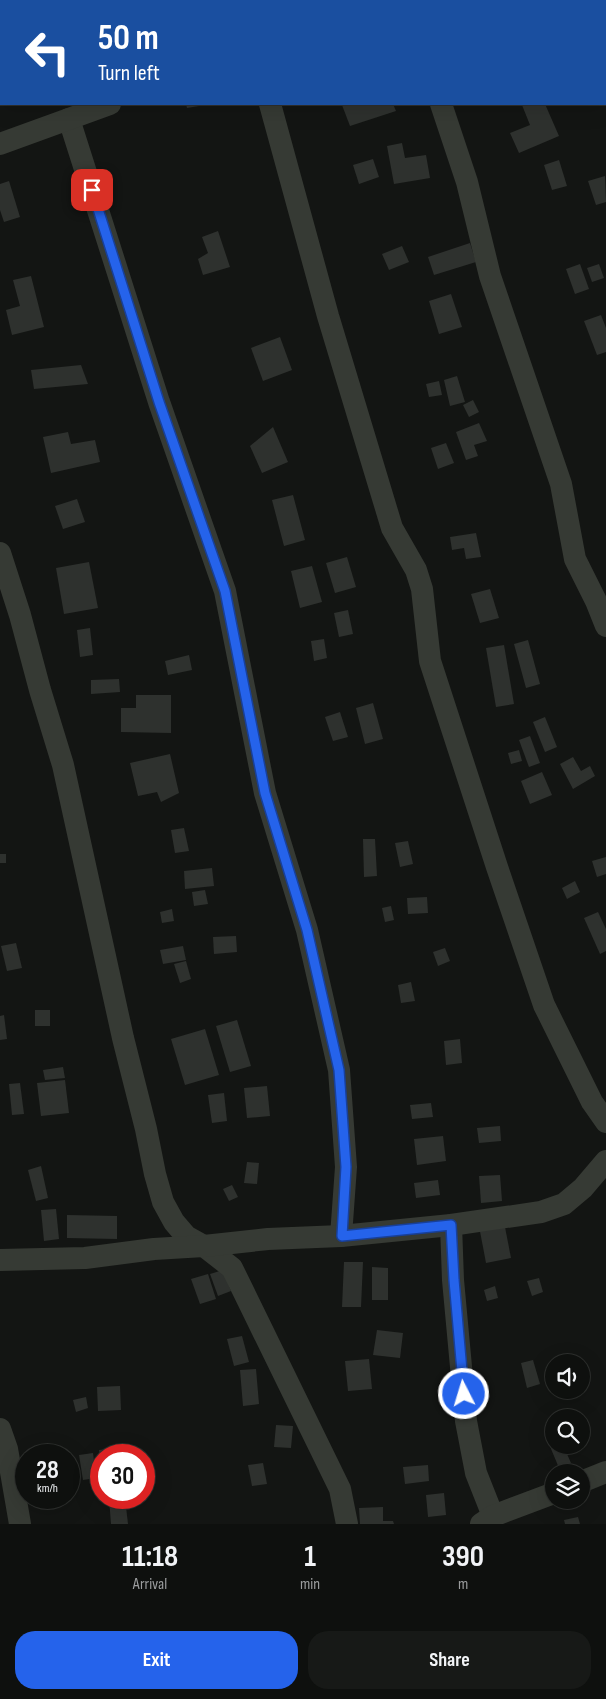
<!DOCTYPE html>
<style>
:root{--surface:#0e100e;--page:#171917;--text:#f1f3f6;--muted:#9b9d9e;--line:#2e302e;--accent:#2563eb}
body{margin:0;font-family:"Sofia Sans Condensed",sans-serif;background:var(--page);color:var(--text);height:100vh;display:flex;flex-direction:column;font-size:19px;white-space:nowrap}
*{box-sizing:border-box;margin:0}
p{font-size:16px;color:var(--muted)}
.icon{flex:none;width:28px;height:28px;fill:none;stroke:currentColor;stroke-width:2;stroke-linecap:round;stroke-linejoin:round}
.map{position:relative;height:1524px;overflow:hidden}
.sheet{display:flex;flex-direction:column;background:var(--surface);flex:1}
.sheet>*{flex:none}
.top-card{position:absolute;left:0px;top:0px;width:606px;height:105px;box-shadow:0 5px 20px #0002,0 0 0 1px var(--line);background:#1a4fa0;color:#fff;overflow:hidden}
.tools{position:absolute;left:545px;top:1354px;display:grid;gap:10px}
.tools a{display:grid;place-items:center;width:45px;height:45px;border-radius:50%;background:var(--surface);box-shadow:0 5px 20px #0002,0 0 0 1px var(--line);font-size:25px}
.speed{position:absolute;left:15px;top:1444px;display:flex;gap:10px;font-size:25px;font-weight:700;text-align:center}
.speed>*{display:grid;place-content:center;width:65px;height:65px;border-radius:50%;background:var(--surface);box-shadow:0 5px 20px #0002,0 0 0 1px var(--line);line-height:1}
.speed small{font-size:12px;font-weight:400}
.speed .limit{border:8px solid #d22;background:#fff;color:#111}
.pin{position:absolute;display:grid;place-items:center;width:42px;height:42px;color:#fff;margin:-21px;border-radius:10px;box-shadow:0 2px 8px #0006}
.me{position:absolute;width:55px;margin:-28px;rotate:355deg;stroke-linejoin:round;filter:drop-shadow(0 0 4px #0008)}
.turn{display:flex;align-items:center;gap:18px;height:105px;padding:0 15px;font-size:22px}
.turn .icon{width:65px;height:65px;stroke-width:2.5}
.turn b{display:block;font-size:35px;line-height:42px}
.eta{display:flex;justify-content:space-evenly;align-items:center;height:85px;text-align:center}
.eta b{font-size:30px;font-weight:700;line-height:35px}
.cta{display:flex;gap:10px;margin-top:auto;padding:10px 15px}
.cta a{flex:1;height:58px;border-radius:20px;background:var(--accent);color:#fff;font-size:20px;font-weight:700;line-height:58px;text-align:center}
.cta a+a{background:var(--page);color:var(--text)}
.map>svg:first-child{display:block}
</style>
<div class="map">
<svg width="606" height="1524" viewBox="0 0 606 1524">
<rect width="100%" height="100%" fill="#131513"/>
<g fill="#2e312e">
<path d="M186 104H205V105L187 108Z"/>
<path d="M345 104H393L396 111 350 126 342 105Z"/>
<path d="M526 104H545L559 136 519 153 510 133 530 125 522 105Z"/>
<path d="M402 143 405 158 426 155 430 178 394 184 387 146Z"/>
<path d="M373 159 379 177 359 184 353 165Z"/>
<path d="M559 160 567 186 552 190 544 165Z"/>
<path d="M605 176 606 202 596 205 588 181Z"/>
<path d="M9 181 20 217 4 222 0 210V184Z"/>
<path d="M218 231 230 267 203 275 198 259 208 253 202 237Z"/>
<path d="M470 243 476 262 434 275 428 257Z"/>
<path d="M402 246 409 262 389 270 382 254Z"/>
<path d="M580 264 589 289 575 294 566 269Z"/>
<path d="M599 264 604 278 592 282 587 268Z"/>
<path d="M31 276 44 327 12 335 6 310 20 306 13 280Z"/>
<path d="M451 294 462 327 439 334 429 301Z"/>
<path d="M601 315 606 328V352L597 355 584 321Z"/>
<path d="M280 337 292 370 263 381 251 348Z"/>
<path d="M81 365 88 384 34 389 31 370Z"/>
<path d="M457 376 465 402 450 406 444 380Z"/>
<path d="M439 381 442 395 429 397 426 384Z"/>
<path d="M473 400 479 412 469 417 463 405Z"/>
<path d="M479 423 487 441 474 445 478 456 466 460 456 432Z"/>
<path d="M273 427 288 462 262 473 250 446Z"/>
<path d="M68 432 71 444 95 440 100 462 51 473 43 437Z"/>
<path d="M446 443 454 463 438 469 431 448Z"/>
<path d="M293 495 305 540 284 546 272 500Z"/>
<path d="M77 499 85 522 63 529 55 506Z"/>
<path d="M476 533 481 557 466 559 464 548 452 550 450 537Z"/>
<path d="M347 557 356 587 335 593 326 563Z"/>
<path d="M89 562 98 608 64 614 56 568Z"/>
<path d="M312 566 322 602 300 608 291 571Z"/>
<path d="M490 589 499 618 480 623 471 594Z"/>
<path d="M348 610 353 634 339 637 334 613Z"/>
<path d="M90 628 93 655 80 657 77 630Z"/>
<path d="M324 639 327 658 314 661 311 641Z"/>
<path d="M528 640 540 684 526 688 514 644Z"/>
<path d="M504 645 514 704 496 707 486 648Z"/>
<path d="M189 655 192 670 168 675 165 661Z"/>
<path d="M119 679 120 692 91 694V680Z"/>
<path d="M136 695H171V733L121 732V708H136Z"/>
<path d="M373 703 383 739 365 744 356 708Z"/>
<path d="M340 712 348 737 333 741 325 717Z"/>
<path d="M545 717 557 747 545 752 533 722Z"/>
<path d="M530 736 540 763 529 767 519 740Z"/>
<path d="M519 750 522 761 511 764 508 753Z"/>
<path d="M170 754 179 793 161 802 157 792 138 796 130 763Z"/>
<path d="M573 757 581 771 590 766 595 776 573 789 560 764Z"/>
<path d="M542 772 552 795 530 804 521 781Z"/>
<path d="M184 828 189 851 175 853 171 830Z"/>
<path d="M363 839H375L377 876 364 877Z"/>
<path d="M408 841 413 864 400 867 395 843Z"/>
<rect x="0" y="854" width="6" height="9"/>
<path d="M606 857V874L597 877 592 861Z"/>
<path d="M212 868 214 886 185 889 184 871Z"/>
<path d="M575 881 580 892 567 899 562 888Z"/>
<path d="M205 890 208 904 194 906 192 892Z"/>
<path d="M427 897 428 913 408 914 407 898Z"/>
<path d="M391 906 394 920 385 922 382 908Z"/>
<path d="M172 909 174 921 162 923 160 912Z"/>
<path d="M598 912 606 929V951L600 954 584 918Z"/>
<path d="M236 936 237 952 214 954 213 937Z"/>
<path d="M16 943 22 968 7 971 1 946Z"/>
<path d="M183 946 186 960 163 964 160 950Z"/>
<path d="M445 948 450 961 438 966 433 952Z"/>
<path d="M186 961 191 979 180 983 174 964Z"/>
<path d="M411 982 415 1001 401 1003 398 985Z"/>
<rect x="35" y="1010" width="15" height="16"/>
<path d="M4 1015 7 1039 0 1040V1016Z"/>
<path d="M237 1020 251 1066 230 1072 216 1026Z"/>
<path d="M205 1029 219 1075 185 1085 171 1039Z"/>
<path d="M460 1039 462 1063 446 1065 444 1041Z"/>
<path d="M63 1067 65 1078 45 1080 43 1070Z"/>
<path d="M65 1080 69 1113 41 1116 37 1083Z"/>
<path d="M20 1083 24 1114 12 1115 9 1084Z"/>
<path d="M267 1086 270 1116 247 1118 244 1088Z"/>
<path d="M224 1093 227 1121 212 1123 208 1095Z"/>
<path d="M431 1103 433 1117 412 1119 410 1105Z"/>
<path d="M500 1126 501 1141 479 1143 477 1128Z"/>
<path d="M443 1136 446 1161 417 1165 414 1139Z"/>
<path d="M247 1162 259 1163 257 1184 244 1183Z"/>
<path d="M41 1166 48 1198 36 1201 28 1170Z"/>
<path d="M500 1175 502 1201 481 1203 479 1176Z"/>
<path d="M438 1180 440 1195 416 1198 414 1183Z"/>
<path d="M232 1185 238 1197 229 1201 223 1189Z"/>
<path d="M56 1209 59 1239 44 1241 41 1210Z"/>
<path d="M67 1215 117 1216V1239L67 1238Z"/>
<path d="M504 1222 511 1258 486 1263 479 1226Z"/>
<path d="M344 1262H363L361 1307H342Z"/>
<path d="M372 1267 388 1268V1300H372Z"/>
<path d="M223 1270 231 1291 218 1296 210 1274Z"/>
<path d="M208 1274 216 1299 200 1304 191 1279Z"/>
<path d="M539 1278 543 1292 532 1296 527 1281Z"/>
<path d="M495 1286 498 1298 487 1301 484 1290Z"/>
<path d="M377 1330 403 1333 400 1358 373 1355Z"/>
<path d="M242 1336 249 1362 234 1366 227 1339Z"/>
<path d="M369 1359 372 1389 348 1391 345 1361Z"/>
<path d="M533 1360 540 1384 527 1388 521 1363Z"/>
<path d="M256 1369 259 1404 243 1406 240 1370Z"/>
<path d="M120 1386 121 1410 98 1411 97 1387Z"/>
<path d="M86 1397 88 1408 76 1412 73 1400Z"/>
<path d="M276 1425 293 1426 291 1448 274 1447Z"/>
<path d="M554 1443V1445H563L571 1463 559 1468 549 1444Z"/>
<path d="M125 1447 127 1455H101L100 1459 99 1450Z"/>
<path d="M93 1453 96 1478 83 1480 79 1455Z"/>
<path d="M263 1463 267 1484 252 1486 248 1465Z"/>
<path d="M428 1465 429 1481 405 1484 403 1467Z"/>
<path d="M444 1493 446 1515 428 1517 426 1495Z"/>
<path d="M109 1498H125L128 1524H111Z"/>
<path d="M383 1507V1521H393L394 1524H360L359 1508Z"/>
<path d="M578 1517 580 1524H565L564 1520Z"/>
</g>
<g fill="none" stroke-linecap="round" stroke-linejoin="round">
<g stroke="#363a34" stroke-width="22">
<path d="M407 0 408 1"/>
<path d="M580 0V1"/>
<path d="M351 1 354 0"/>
<path d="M605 85 606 87"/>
<path d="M270 104 328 316 392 528 416 570 422 589 430 661 497 867 544 1005 592 1102 606 1122"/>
<path d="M441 104 467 182 490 276 561 484 575 559 596 601 606 626"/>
<path d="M69 119 159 402 225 591 265 793 307 930 339 1070 346 1167 341 1236"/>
<path d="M0 144 110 104"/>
<path d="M0 553 20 615 40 690 63 765 123 1038 146 1129 155 1174 163 1202 174 1222 186 1236 204 1246 232 1268 340 1489 347 1524"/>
<path d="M451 1225 453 1280 466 1421 476 1473 493 1516"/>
<path d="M0 1260 85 1258 154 1249 204 1246 268 1239 341 1236 451 1225 541 1212 564 1204 583 1188 606 1161"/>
<path d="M0 1429 7 1449 20 1524"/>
<path d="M581 1482 606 1472"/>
<path d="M481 1524 493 1516 554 1493"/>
</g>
</g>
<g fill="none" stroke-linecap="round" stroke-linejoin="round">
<g stroke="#184099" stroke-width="12">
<path id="route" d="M92 190 159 402 225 591 265 793 307 930 339 1070 346 1167 342 1236 451 1225 454 1280 464 1394"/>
</g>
<use href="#route" stroke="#2563eb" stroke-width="9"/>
</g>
</svg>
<div class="tools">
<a><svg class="icon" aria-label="sound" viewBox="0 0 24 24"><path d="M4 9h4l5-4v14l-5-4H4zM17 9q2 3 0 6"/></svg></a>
<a><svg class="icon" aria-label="search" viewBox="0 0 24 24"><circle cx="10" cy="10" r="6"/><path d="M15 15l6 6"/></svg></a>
<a><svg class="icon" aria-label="layers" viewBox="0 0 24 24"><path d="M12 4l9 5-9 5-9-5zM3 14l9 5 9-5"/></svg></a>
</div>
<div class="speed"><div>28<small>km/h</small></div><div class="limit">30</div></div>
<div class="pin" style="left:92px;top:190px;background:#d93025"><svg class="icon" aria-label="arrive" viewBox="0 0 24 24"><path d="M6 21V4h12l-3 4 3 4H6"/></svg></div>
<svg class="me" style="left:464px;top:1394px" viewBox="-20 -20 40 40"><circle r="17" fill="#2563eb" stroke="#fff" stroke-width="3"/><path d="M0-11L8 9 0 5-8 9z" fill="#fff"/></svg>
<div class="top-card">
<div class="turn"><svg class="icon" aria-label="left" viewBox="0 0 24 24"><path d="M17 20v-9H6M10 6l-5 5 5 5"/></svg><div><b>50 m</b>Turn left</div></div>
</div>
</div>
<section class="sheet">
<div class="eta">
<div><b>11:18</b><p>Arrival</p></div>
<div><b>1</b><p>min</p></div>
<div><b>390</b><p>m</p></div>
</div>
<div class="cta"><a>Exit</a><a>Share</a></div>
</section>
